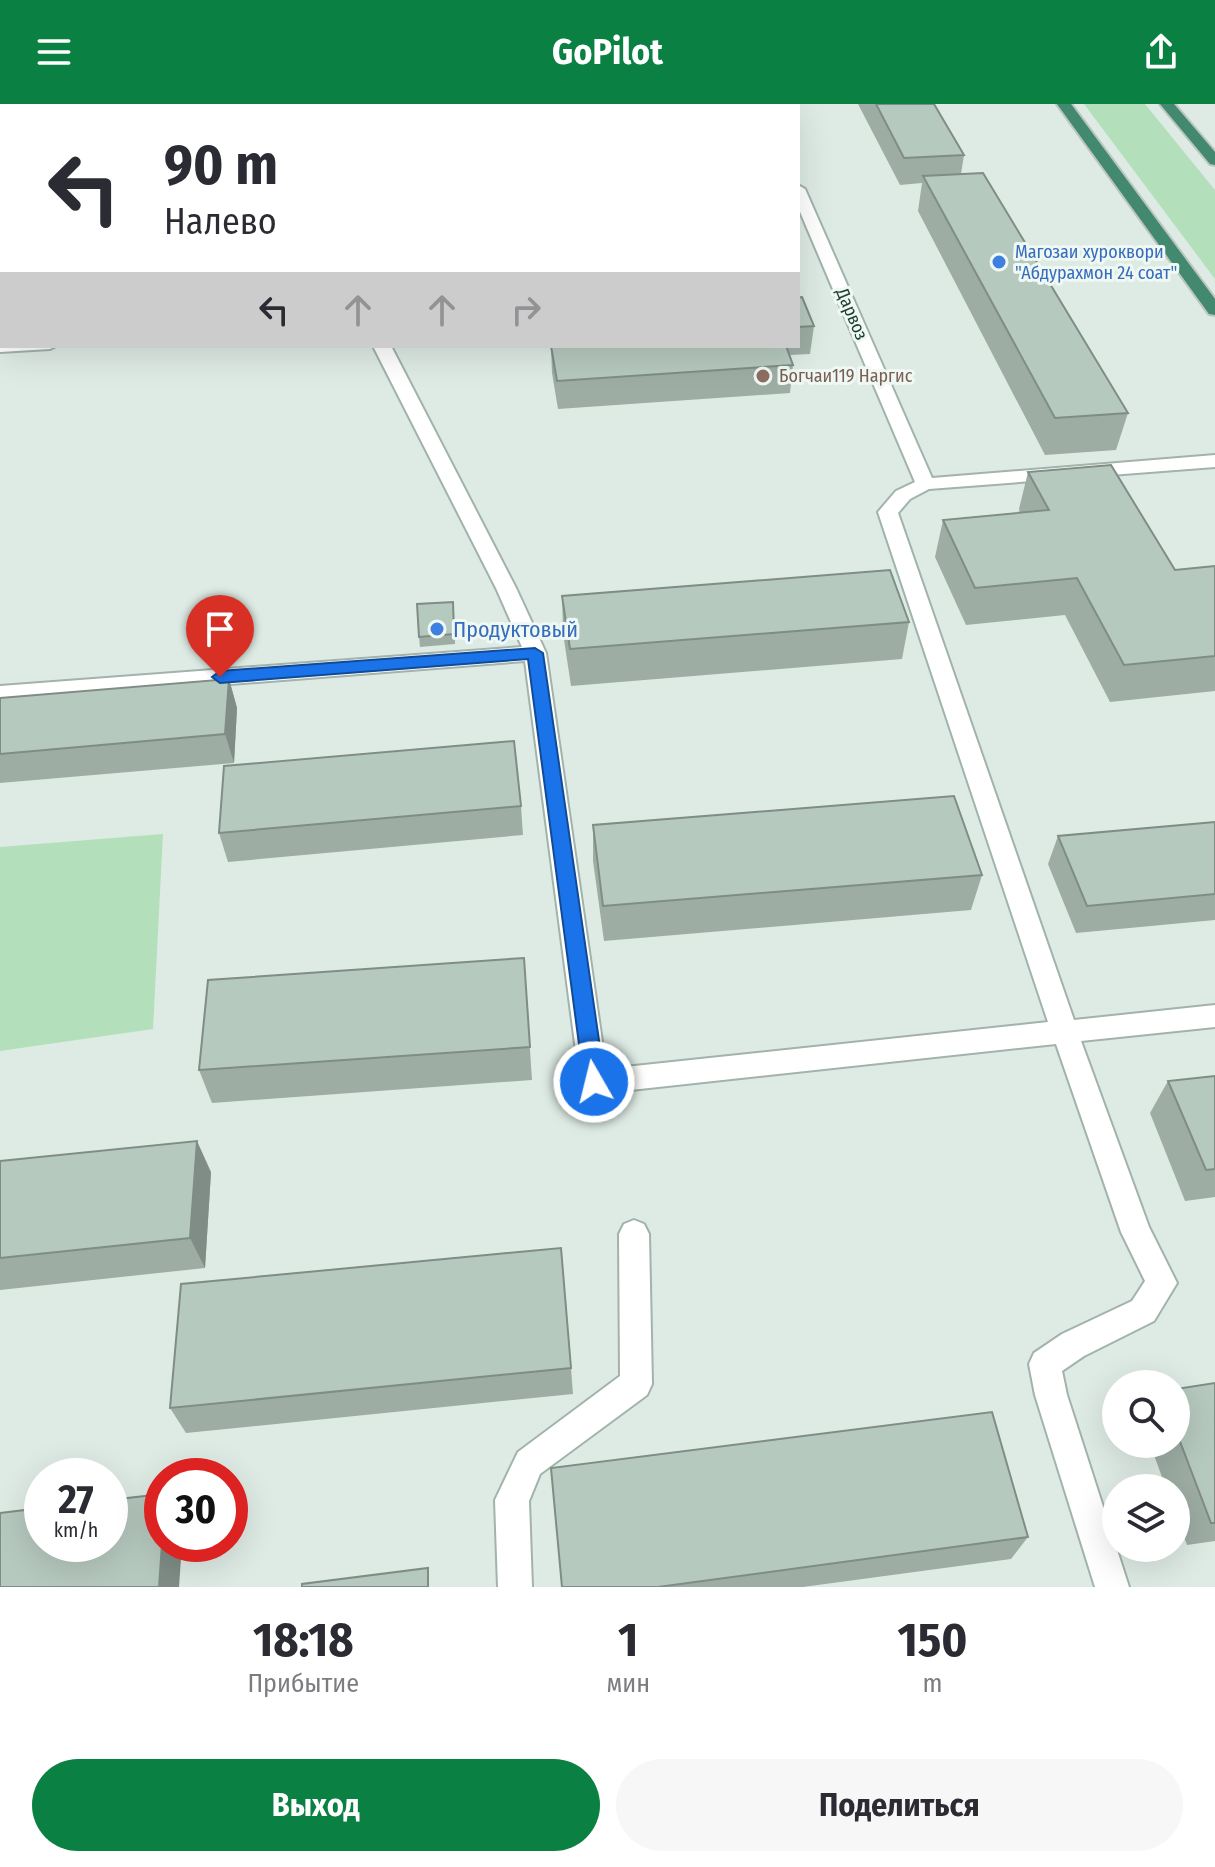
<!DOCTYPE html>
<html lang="ru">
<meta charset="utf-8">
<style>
:root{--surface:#fff;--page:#f7f7f7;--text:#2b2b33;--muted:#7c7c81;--accent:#0b8043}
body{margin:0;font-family:"Fira Sans Condensed",sans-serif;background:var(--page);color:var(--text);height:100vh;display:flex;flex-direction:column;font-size:30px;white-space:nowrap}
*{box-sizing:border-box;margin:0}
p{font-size:26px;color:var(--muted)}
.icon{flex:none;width:44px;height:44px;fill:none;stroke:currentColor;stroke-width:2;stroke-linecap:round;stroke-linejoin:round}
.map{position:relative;height:1483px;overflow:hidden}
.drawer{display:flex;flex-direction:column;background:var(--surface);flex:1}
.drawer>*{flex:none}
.guide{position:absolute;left:0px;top:0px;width:800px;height:244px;box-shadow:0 8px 32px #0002;background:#fff;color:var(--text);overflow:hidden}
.tools{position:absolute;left:1102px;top:1266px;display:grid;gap:16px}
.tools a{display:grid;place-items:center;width:88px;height:88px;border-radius:50%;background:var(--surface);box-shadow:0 8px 32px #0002;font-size:40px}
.speed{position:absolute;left:24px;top:1354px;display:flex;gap:16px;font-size:40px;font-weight:700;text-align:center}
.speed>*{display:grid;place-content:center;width:104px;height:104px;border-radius:50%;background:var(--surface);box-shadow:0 8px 32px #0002;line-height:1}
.speed small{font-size:20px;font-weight:400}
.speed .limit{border:12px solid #d22;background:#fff;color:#111}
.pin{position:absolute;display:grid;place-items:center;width:68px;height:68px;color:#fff;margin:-82px -34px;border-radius:50% 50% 50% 0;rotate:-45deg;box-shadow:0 0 8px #0007}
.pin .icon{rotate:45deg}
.me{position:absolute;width:88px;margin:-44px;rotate:352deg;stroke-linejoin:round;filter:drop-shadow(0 0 6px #0008)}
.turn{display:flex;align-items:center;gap:28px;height:168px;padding:0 32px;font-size:36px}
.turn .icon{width:104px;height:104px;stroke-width:2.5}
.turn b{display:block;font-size:56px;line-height:68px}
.lanes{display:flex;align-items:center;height:76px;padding:0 32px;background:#0003;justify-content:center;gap:40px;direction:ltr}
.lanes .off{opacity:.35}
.eta{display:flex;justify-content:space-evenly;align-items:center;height:136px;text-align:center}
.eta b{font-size:48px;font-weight:700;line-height:56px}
.action{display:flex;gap:16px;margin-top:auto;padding:16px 32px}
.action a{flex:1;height:92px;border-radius:48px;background:var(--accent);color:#fff;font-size:32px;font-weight:700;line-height:92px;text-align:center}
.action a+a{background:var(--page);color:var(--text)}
header{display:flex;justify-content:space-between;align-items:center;height:104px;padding:0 32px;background:var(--accent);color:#fff;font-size:36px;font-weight:700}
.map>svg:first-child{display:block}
</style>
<header><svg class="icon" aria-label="menu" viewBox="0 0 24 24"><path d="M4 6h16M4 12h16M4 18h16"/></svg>GoPilot<svg class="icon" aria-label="share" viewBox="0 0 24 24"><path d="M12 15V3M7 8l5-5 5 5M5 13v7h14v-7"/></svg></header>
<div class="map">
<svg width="1215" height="1483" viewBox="0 0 1215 1483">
<rect width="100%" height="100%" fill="#deebe4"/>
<g fill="#b4dfbb">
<path d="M1084 0H1145L1215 86V175Z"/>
<path d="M163 730 153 925 0 947V743Z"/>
</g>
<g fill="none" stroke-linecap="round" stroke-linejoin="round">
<g stroke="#a1b3ab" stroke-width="4">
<path id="service" d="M0 242H56L50 245 0 248Z"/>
</g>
<g stroke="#a1b3ab" stroke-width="4">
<g id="minor">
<path d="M0 0H21L2 2 0 5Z"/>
<path d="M222 0H237L238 2H223Z"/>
<path d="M754 0H768L769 2H755Z"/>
<path d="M798 81 805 85 932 374 1215 351V363L929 385 910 395 898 409 1074 916 1215 901V923L1081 937 1149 1123 1177 1179 1154 1217 1084 1252 1062 1267 1067 1291 1129 1483H1095L1035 1291 1029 1260 1034 1249 1062 1230 1132 1197 1145 1177 1121 1128 1056 940 594 990 584 986 580 978 525 557 0 598V582L522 543 496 484 373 242H391L516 484 546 549 606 965 1048 918 878 408 896 387 915 378 798 103Z"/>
<path d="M634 1116 644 1120 649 1130 652 1280 647 1291 540 1370 529 1397 532 1483H498L495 1396 518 1348 620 1272 619 1130 624 1120Z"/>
</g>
</g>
<g stroke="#bcc5c1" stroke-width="4">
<g id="trunk">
<path d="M1057 0H1071L1215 195V211L1209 210Z"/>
<path d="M1160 0H1174L1215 48V61L1210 60Z"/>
</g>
</g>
<use href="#service" fill="#fff" fill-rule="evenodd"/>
<use href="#minor" fill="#fff" fill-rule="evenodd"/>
<use href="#trunk" fill="#428970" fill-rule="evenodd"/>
</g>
<g fill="#9dada4">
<rect x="268" y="0" width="166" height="2"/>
<path d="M858 0H934L964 51 961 70 1128 309 1116 346 1045 351 918 107 922 79 900 81Z"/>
<rect x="0" y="39" width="2" height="178"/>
<path d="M798 194 814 222 810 250 790 251 793 261 790 289 558 305 552 269 551 242H798Z"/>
<path d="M1028 368 1175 466 1215 462V587L1110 598 1065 511 966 521 935 453 943 416 1020 409 1019 405Z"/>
<path d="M562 492 909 518 902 555 571 582 563 529Z"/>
<path d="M454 508 455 540 420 543 419 533Z"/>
<path d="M229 575 237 604 234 659 0 679V594Z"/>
<path d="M521 702 523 731 228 758 219 729Z"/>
<path d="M1215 718V816L1076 829 1048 760 1058 732Z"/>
<path d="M593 721 982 771 971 806 604 837 593 757Z"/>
<path d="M524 854 532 976 212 999 199 966Z"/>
<path d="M1215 972V1093L1185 1097 1150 1009 1168 977Z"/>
<path d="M0 1057 211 1068 205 1164 0 1186Z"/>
<path d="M571 1264 573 1290 186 1329 170 1304Z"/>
<path d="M1215 1279V1437L1187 1441 1176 1411V1384H1166L1150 1340H1176V1285Z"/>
<path d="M1028 1433 1011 1455 803 1483H562Z"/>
</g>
<g fill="#7f8d86">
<path d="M229 575 237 604 234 659 225 630Z"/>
<path d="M197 1037 211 1068 205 1164 190 1134Z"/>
<path d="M162 1440H182L179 1483H159Z"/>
</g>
<g fill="#b6c9bf" stroke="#7f8d86" stroke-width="2">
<path d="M876 0H934L964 51 904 54Z"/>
<rect x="0" y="39" width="2" height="25"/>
<path d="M983 69 1128 309 1055 314 923 72Z"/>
<rect x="0" y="91" width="2" height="28"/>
<rect x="0" y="147" width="2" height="33"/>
<path d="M802 193 814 222 798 223V194Z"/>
<path d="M551 242H786L793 261 557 277Z"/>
<path d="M1111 361 1175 466 1215 462V552L1124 561 1077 474 975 484 943 416 1049 406 1028 368Z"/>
<path d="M890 466 909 518 570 545 562 492Z"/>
<path d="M453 498 454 530 419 533 417 500Z"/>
<path d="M229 575 225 630 0 650V594Z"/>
<path d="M514 637 521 702 219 729 224 662Z"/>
<path d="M954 692 982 771 603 802 593 721Z"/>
<path d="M1215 718V790L1087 802 1058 732Z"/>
<path d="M524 854 530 943 199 966 208 876Z"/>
<path d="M1215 972V1065L1206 1066 1168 977Z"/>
<path d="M197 1037 190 1134 0 1154V1057Z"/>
<path d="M561 1144 571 1264 170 1304 181 1180Z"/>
<path d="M1215 1279V1419H1211L1176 1327V1285Z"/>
<path d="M992 1308 1028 1433 658 1483H562L551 1364Z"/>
<path d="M162 1390V1440L159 1483H0V1409L42 1404V1440H110V1396Z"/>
<path d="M428 1464V1483H302V1480Z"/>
</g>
<path fill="#1a73e8" stroke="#114b97" stroke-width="2" d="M535 544 543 549 605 978 602 985 594 987 587 985 584 978 528 555 220 579 212 573 220 567Z"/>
<g fill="#3f7fe0" stroke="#eff8f2" stroke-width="3">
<circle cx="999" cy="158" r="8"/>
<circle cx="437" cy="525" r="8"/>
</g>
<circle fill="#8d6e63" stroke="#eff8f2" stroke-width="3" cx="763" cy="272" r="8"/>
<g text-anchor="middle" stroke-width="6" stroke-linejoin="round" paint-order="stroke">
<g font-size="18" fill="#366cbe" stroke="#eff8f2" text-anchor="start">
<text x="1015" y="154">Магозаи хуроквори<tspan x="1015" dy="21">"Абдурахмон 24 соат"</tspan></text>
</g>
<g font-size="18" fill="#1e3d31" stroke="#eff8f2">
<text transform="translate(852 210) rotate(67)" y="6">Дарвоз</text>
</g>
<g font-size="18" fill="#785e54" stroke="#eff8f2" text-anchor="start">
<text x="779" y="278">Богчаи119 Наргис</text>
</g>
<g font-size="22" fill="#366cbe" stroke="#eff8f2" text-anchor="start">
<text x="453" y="533">Продуктовый</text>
</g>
</g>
</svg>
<div class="tools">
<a><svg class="icon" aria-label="search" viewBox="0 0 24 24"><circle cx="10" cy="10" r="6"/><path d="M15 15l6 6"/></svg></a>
<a><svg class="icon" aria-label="layers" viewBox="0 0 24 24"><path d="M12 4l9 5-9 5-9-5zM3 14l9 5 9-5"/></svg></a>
</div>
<div class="speed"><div>27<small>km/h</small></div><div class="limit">30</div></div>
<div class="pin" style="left:220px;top:573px;background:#d93025"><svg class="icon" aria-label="arrive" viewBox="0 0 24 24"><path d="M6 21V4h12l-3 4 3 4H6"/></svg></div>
<svg class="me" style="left:594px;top:978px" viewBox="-20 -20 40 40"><circle r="17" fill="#1a73e8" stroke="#fff" stroke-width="3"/><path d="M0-11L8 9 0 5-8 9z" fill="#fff"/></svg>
<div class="guide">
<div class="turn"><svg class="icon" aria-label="left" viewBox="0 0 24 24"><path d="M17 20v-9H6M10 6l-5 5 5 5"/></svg><div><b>90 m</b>Налево</div></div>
<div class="lanes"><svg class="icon" aria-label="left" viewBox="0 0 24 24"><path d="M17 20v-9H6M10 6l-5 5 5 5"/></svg><svg class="icon off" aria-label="ahead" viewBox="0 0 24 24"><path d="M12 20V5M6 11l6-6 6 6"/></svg><svg class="icon off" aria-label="ahead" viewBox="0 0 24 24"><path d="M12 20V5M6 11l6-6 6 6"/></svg><svg class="icon off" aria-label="right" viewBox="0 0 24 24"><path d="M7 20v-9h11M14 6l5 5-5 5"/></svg></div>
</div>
</div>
<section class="drawer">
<div class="eta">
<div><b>18:18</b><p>Прибытие</p></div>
<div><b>1</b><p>мин</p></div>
<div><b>150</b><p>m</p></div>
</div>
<div class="action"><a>Выход</a><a>Поделиться</a></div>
</section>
